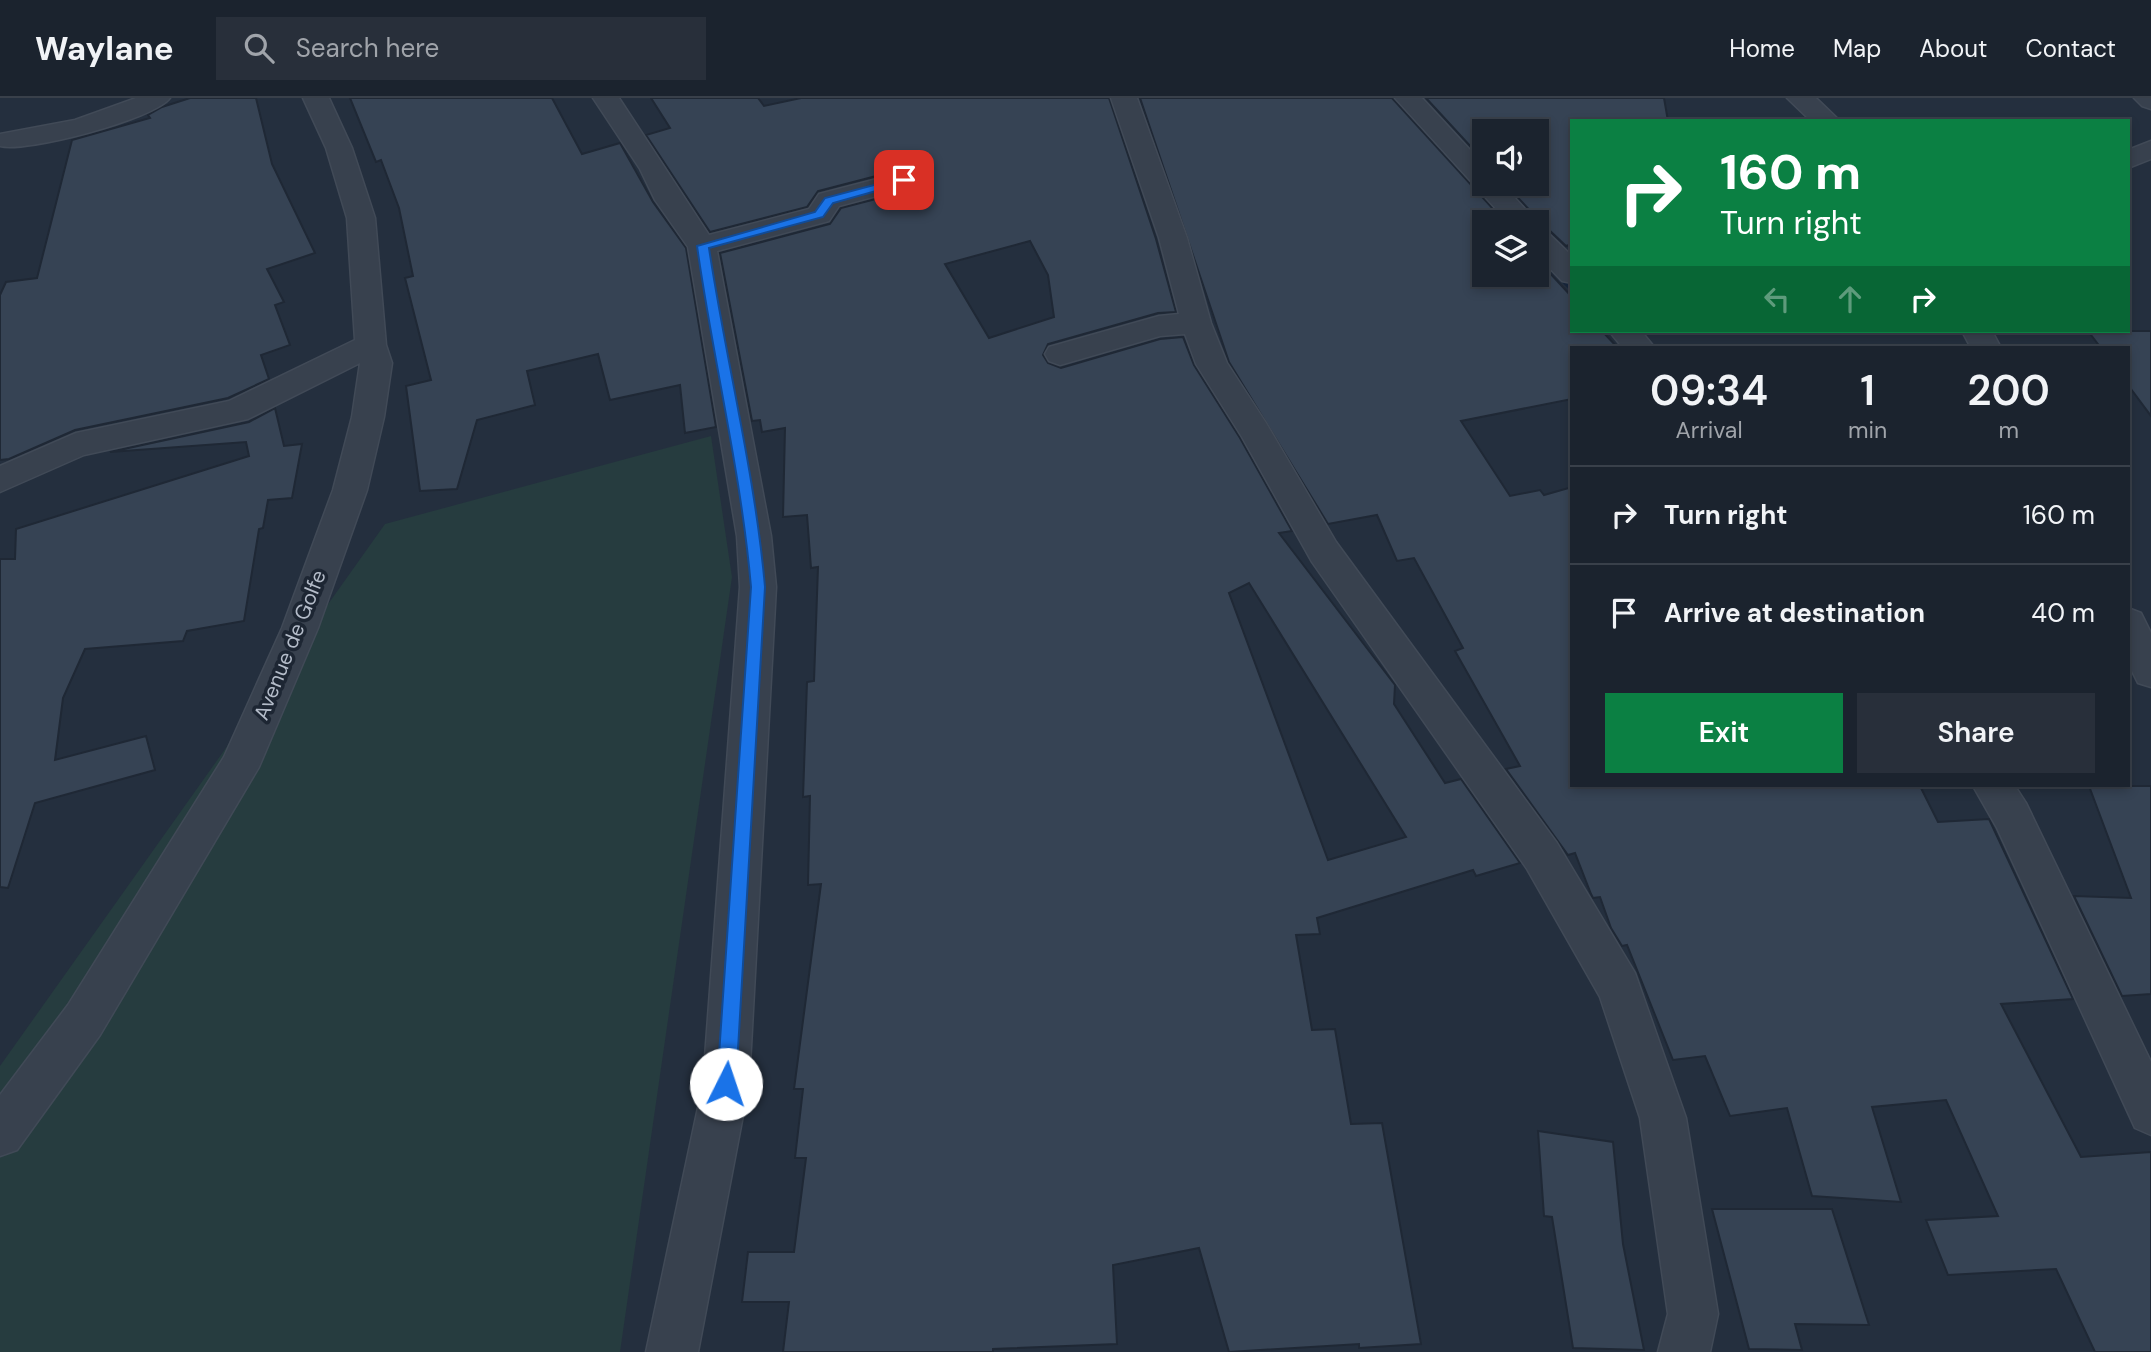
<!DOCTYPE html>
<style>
:root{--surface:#1b232e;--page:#282f3a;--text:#f1f3f6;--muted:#a0a4aa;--line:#39404a;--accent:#0b8043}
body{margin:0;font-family:"DM Sans",sans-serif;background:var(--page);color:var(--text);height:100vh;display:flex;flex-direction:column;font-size:26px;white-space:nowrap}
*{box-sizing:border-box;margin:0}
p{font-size:23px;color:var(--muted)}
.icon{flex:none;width:38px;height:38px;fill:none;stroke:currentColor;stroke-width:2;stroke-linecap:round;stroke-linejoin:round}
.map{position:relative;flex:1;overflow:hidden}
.details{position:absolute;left:1570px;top:248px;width:560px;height:441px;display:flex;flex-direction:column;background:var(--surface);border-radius:0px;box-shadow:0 4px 10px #0003,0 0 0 2px var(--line)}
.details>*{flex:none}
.hud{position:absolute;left:1570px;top:21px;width:560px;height:214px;border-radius:0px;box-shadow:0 4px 10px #0003,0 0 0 2px var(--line);background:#0b8043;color:#fff;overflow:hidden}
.tools{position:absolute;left:1472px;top:21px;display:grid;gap:14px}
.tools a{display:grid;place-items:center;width:77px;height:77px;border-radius:0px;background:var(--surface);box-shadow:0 4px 10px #0003,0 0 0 2px var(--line);font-size:35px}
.pin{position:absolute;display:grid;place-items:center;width:60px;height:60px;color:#fff;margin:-30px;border-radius:14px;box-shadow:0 4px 10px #0006}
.me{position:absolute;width:77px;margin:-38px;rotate:4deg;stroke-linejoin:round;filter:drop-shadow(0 0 5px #0008)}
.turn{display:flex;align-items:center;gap:24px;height:147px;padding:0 35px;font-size:32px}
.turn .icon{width:91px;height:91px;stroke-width:2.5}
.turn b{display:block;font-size:49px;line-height:60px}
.lanes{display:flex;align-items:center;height:66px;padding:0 35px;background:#0003;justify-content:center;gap:35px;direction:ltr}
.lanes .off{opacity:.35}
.eta{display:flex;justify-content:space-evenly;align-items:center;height:119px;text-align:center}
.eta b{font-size:42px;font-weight:600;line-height:49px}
.action{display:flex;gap:14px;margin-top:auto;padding:14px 35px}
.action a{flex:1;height:80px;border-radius:0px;background:var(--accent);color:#fff;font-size:28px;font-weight:600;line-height:80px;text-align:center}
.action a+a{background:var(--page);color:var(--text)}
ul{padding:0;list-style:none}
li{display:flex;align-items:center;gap:21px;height:98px;padding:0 35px;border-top:2px solid var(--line)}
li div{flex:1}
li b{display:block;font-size:26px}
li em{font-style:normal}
header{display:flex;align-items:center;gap:42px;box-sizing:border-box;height:98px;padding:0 35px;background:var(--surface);border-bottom:2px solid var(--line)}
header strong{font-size:33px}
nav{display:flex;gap:38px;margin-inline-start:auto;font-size:24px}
.search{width:490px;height:63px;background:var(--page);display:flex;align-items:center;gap:18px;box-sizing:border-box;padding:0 24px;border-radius:0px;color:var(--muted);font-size:26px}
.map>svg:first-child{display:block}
</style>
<header>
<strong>Waylane</strong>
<div class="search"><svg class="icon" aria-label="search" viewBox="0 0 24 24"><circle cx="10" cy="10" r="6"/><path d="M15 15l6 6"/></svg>Search here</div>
<nav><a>Home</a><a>Map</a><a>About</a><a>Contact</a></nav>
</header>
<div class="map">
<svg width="2151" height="1254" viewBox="0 0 2151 1254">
<rect width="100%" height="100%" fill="#242f3e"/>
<path fill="#263c3f" d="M711 338 732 479 620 1254H0V968L385 426Z"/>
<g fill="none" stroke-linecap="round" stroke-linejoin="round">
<path fill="#17263c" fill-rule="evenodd" d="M1552 166 1556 167 1572 184V194L1548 171V167Z"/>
</g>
<g fill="#364354" stroke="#1f2835" stroke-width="2" fill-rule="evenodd">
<path d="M190 0H256L272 66 315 155 267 171 284 204 275 207 290 247 261 257 269 281 228 300 75 332 9 361 0 362V197L6 184 37 180 72 42 150 20 148 17 162 9Z"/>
<path d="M350 0H552L582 56 620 45 653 104 686 150 716 329 685 335 680 287 610 302 598 256 527 273 535 307 477 322 457 391 420 393 406 288 431 282 405 180 413 178 399 110 381 62 376 64Z"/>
<path d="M651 0H758L764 8 801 0H1109L1156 141 1176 214 1158 215 1048 246 1043 257 1048 265 1061 270 1160 241 1183 239 1194 267 1240 340 1292 433 1279 435 1395 587 1394 606 1445 685 1461 681 1520 765 1476 778 1473 772 1317 820 1320 836 1296 837 1312 932 1335 931 1351 1026 1382 1025 1421 1246 1359 1250V1246L1229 1254 1199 1150 1113 1167 1117 1246 993 1251V1254H783L789 1204H742L748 1154H794L806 1060H795L803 991H794L821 786 808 787 810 698 803 699 807 584 814 583 818 469 811 470 807 417 783 419 785 330 762 334 760 322 752 323 720 155 830 126 841 110 915 91 920 81 915 73 903 71 818 93 807 109 710 134 646 37 670 30ZM1030 143 1048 177 1054 219 989 240 945 166ZM1249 485 1406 739 1328 762 1229 495Z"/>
<path d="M1140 0H1392L1505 124H1484V177H1536V160L1572 199V233H1602L1618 250H1572V301L1461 323 1510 398 1540 392 1544 397 1572 389V688H1920L1938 724 1989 721 2073 901 2001 906 2081 1059 2151 1054V1254H2095L2056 1171 1948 1177 1926 1122 1998 1118 1946 1002 1872 1009 1901 1104 1812 1098 1787 1010 1730 1018 1705 958 1673 962 1627 847 1622 848 1611 830 1600 799 1593 800 1591 796 1575 755 1568 757 1506 671 1520 668 1455 553 1463 550 1414 460 1397 463 1377 417 1328 426 1229 264Z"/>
<path d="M1426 0H1664L1668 23H1572V146L1566 148 1548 131 1536 128 1539 122 1505 86H1536V33H1484V63Z"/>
<path d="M2088 233H2151V318L2128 287V250H2101Z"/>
<path d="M275 310 284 348 302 346 292 400 268 402 263 430 259 431 244 523 187 533 183 543 85 551 63 600 55 662 146 638 155 672 35 705 8 790 0 789V461H15L16 431 249 358 246 344 110 354 249 324Z"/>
<path d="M2089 688H2151V896L2122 898 2074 798 2131 800Z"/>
<path d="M1538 1033 1613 1044 1623 1146 1644 1252 1573 1250 1552 1119 1544 1118Z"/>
<path d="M1712 1111H1832L1869 1227 1795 1226 1802 1252 1749 1251Z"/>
</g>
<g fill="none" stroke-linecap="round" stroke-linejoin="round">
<g stroke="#414a57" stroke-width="3">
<g id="street">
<path d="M136 0H170C155 21 26 55 0 48V36L75 22Z"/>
<path d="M303 0H329L352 50 375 120 386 247 392 265 384 319 367 392 318 530 259 669 100 937 17 1052 0 1058V997L68 907 224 659 282 530 333 392 352 319 360 265 248 321 84 357 0 394V368L76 335 229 303 355 242 347 120 326 50Z"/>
<path d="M593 0H619L709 137 809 111 819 96 904 74 914 76 918 82 914 88 839 108 829 123 717 153 771 438 776 489 749 986 698 1254H646L703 986 740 489 737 438 688 149 655 102 640 71Z"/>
<path d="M1111 0H1137L1187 140 1211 225 1227 265 1266 325 1336 444 1557 745 1635 875 1686 1020 1718 1216 1710 1254H1658L1668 1216 1640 1020 1600 899 1527 771 1312 464 1242 339 1196 266 1185 236 1160 238 1060 267 1049 263 1045 256 1049 249 1159 218 1179 216 1159 140Z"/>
<path d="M1395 0H1422L1484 67V86H1502L1537 124 1536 125 1508 124Z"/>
<path d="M1787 0H1816L1840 23H1811Z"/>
<path d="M2134 0H2151V11L2142 8Z"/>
<path d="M2151 43V61L2128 70V52Z"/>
<path d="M1536 130 1546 133 1572 158V185L1562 183 1536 156Z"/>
<path d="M1609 233H1641L1655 250H1623Z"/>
<path d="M1962 233H1992L2001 250H1971Z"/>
<path d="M2128 510 2141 515 2151 535V589L2138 585 2128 565Z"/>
<path d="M1973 688H2015L2026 705 2151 964V1037L2135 1030 1997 730Z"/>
</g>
</g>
<use href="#street" fill="#38414e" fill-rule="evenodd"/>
</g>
<path fill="#1a73e8" stroke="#114b97" stroke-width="2" d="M904 79 910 82 908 84 833 105 823 119 709 150C726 263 755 375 765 489L736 986 733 993 726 996 720 993 717 986 751 489C741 374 713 262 697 148L815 114 825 100Z"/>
<g text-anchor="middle" stroke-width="7" stroke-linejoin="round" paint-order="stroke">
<g font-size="21" fill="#b4bcc9" stroke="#1d2633">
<text transform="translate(290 547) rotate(-68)" y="7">Avenue de Golfe</text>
</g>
</g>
</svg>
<div class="tools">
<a><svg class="icon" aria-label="sound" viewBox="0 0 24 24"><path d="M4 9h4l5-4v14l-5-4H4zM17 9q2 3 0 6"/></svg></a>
<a><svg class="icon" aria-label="layers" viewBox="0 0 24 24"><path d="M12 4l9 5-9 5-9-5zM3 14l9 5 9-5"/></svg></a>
</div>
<div class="pin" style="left:904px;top:82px;background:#d93025"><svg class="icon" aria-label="arrive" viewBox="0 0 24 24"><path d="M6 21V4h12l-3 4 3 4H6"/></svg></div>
<svg class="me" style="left:726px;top:986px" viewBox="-20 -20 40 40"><circle r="19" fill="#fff"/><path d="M0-13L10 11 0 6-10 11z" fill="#1a73e8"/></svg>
<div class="hud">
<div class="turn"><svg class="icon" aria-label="right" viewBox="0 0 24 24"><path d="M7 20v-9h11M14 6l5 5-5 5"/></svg><div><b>160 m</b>Turn right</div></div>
<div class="lanes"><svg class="icon off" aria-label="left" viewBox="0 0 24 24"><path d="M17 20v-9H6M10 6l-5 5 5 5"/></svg><svg class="icon off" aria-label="ahead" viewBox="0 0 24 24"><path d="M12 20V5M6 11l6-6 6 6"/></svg><svg class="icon" aria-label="right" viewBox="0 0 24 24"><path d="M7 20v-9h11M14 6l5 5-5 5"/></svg></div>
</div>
<section class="details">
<div class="eta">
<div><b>09:34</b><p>Arrival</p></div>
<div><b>1</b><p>min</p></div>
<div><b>200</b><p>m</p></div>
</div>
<ul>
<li><svg class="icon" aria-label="right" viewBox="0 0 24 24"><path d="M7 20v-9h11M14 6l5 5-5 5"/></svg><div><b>Turn right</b></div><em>160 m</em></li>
<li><svg class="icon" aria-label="arrive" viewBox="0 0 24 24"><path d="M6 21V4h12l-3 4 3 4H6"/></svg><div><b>Arrive at destination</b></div><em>40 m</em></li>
</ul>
<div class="action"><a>Exit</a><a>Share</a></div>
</section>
</div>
